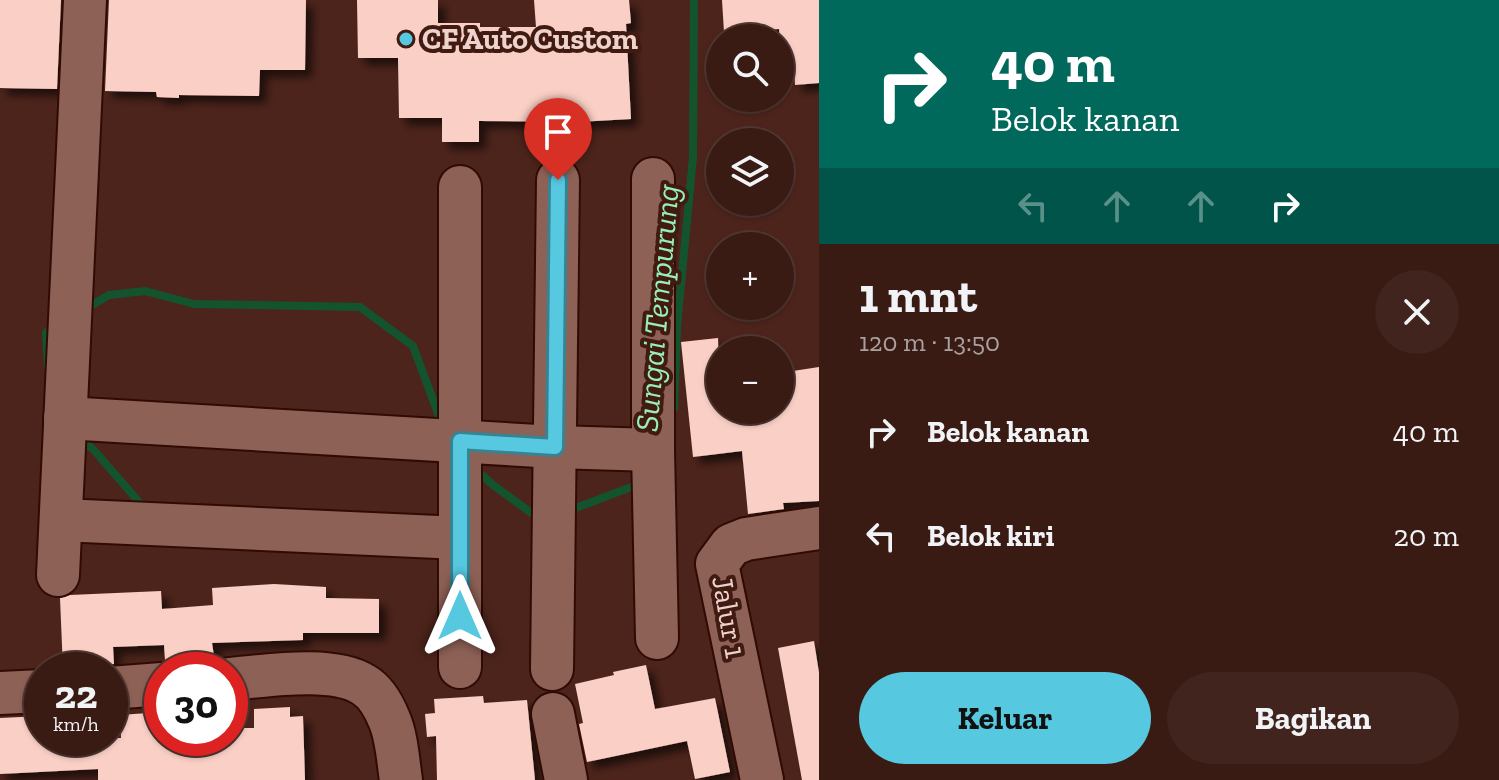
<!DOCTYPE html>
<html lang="id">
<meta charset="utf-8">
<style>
:root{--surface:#391b14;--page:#40241d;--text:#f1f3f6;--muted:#aba1a0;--line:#533934;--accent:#56c9e1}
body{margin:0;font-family:"Zilla Slab",serif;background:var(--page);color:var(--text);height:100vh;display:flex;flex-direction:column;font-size:30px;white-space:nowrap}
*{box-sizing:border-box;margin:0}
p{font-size:26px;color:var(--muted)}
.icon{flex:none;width:44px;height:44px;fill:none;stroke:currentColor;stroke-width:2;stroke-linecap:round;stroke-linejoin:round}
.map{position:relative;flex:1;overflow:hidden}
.sheet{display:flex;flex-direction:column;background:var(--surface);width:680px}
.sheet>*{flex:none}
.hud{background:#00695c;color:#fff;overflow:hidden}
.fabs{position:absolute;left:706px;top:24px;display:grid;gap:16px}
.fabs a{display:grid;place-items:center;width:88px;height:88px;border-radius:50%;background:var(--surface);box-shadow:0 2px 6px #0004,0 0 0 2px var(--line);font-size:40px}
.speed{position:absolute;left:24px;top:652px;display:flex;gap:16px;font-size:40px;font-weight:700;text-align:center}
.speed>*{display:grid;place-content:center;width:104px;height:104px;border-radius:50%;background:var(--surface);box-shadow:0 2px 6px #0004,0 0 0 2px var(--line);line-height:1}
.speed small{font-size:20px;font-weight:400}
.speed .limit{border:12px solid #d22;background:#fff;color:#111}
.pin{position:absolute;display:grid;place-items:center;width:68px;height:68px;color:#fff;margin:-82px -34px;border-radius:50% 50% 50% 0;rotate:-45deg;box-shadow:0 0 8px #0007}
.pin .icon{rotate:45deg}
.me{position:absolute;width:88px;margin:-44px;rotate:0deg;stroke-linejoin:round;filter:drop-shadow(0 0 6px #0008)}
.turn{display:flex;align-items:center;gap:28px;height:168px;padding:0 40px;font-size:36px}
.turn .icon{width:104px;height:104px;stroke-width:2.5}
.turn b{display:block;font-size:56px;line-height:68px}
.lanes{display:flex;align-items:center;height:76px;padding:0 40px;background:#0003;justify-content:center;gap:40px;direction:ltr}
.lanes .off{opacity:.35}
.round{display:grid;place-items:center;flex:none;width:84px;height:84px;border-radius:42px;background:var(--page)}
.head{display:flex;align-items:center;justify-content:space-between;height:136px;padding:0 40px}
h1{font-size:48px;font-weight:800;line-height:60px}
.cta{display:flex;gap:16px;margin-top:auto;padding:16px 40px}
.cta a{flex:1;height:92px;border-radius:48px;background:var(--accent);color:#111;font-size:32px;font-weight:800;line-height:92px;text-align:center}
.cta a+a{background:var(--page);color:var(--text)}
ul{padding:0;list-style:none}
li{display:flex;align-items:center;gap:24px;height:104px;padding:0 40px}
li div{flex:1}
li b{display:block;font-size:30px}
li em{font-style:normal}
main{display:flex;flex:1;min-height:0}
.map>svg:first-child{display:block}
</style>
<main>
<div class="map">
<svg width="819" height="780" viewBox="0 0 819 780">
<defs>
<filter id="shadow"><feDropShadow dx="7" dy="7" stdDeviation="4" flood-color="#0009"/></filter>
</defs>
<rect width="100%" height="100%" fill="#4c241b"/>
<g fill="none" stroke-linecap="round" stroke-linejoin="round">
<g stroke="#13542f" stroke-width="8">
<path d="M85 309 109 295 145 291 194 304 360 307 413 346 442 424"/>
<path d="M48 367 46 333 56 327"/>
<path d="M674 408 677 327 693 157 694 0"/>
<path d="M79 439 93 449 146 510"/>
<path d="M473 467 493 485 541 520"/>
<path d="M565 512 642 483"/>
</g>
</g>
<g fill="#fad0c6" filter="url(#shadow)">
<path d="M0 0H61L57 89 0 88Z"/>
<path d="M109 0H306L305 70H260L259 96 179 95V98L157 97 156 92 105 91Z"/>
<path d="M357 0H438V23H480V27H536L534 0H629L631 23 626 24 631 119 578 122 479 121V142H442V118H399L398 58H358Z"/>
<path d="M722 0H819V83L795 85 794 66 782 67 779 29 724 32Z"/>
<path d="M718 338 720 410H780V373L819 367V501L783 503 784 509 748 514 742 451 693 457 681 342Z"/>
<path d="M274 584 326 587V598L379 599V633H303V640L212 643 214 656 165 660 164 645 113 647 114 664 63 669 60 598 70 595 161 591 162 609 213 605 212 588Z"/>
<path d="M814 641 819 673V780H802L778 648Z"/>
<path d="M646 665 655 709 715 698 730 772 695 779 687 741 587 762 579 724 583 723 575 684 614 675 613 672Z"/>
<path d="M483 696 484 703 527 700 535 780H437L436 736 427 737 425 714 435 713 434 699Z"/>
<path d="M290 707V717L303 716 305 780H98V769L0 774V718L42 716V738H121L120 715 162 712V738H230V728H254V709Z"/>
</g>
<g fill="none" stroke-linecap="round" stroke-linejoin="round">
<g stroke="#300b04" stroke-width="46">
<g id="minor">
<path d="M653 179V450L657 638"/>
<path d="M460 187V667"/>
<path d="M65 418 555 447 653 450"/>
<path d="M61 520 460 538"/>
<path d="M58 575 85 0"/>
<path d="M552 669 558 180"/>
<path d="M230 679C266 676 333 665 364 685 376 692 384 707 389 719 397 737 398 761 401 780"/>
<path d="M110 688 162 684"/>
<path d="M0 693 42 691"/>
<path d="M553 714 566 780"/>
<path d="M762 780 717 564 731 545 746 539 819 528"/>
</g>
</g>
<use href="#minor" stroke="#8e6156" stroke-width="42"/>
</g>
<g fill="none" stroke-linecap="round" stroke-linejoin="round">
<g stroke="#388392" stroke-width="20">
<path id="route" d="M460 616V441L555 447 558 180"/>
</g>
<use href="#route" stroke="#56c9e1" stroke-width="14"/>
</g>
<circle fill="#56c9e1" stroke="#411a12" stroke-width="3" cx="406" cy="39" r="8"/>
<g text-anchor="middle" stroke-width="8" stroke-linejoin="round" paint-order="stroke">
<g font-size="30" font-weight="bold" fill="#eed3cd" stroke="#411a12" text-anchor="start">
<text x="422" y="49">CF Auto Custom</text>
</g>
<g font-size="30" fill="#eed3cd" stroke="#411a12">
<text transform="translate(729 617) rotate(80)" y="10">Jalur 1</text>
</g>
<g font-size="32" font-style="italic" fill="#98f0b4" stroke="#411a12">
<text transform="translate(657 308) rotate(-85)" y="11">Sungai Tempurung</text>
</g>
</g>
</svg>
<div class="fabs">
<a><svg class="icon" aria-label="search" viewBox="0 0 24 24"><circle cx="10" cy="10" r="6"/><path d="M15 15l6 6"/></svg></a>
<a><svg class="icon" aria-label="layers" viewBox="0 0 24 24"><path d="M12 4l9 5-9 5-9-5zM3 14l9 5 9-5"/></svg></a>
<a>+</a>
<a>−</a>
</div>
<div class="speed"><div>22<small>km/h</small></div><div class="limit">30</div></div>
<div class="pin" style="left:558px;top:180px;background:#d93025"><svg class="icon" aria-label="arrive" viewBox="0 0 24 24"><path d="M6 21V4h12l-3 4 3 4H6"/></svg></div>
<svg class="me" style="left:460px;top:616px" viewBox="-20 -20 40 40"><path d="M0-17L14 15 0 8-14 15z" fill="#56c9e1" stroke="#fff" stroke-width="4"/></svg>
</div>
<section class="sheet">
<div class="hud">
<div class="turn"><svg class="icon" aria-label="right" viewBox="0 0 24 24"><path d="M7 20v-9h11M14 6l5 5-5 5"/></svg><div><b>40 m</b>Belok kanan</div></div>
<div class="lanes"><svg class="icon off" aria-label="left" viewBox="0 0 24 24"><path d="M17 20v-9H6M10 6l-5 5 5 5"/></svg><svg class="icon off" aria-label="ahead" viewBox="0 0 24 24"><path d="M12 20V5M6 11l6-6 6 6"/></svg><svg class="icon off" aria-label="ahead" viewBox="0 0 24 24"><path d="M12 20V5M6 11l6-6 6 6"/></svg><svg class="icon" aria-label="right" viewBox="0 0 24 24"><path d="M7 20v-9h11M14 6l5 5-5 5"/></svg></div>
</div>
<div class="head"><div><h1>1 mnt</h1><p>120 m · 13:50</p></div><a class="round"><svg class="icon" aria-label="close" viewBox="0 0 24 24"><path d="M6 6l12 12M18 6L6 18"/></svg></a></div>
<ul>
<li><svg class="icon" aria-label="right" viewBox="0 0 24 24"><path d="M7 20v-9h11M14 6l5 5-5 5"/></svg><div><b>Belok kanan</b></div><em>40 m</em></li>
<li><svg class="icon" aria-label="left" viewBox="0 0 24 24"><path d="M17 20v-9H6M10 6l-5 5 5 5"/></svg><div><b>Belok kiri</b></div><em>20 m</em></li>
</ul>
<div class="cta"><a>Keluar</a><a>Bagikan</a></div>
</section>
</main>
